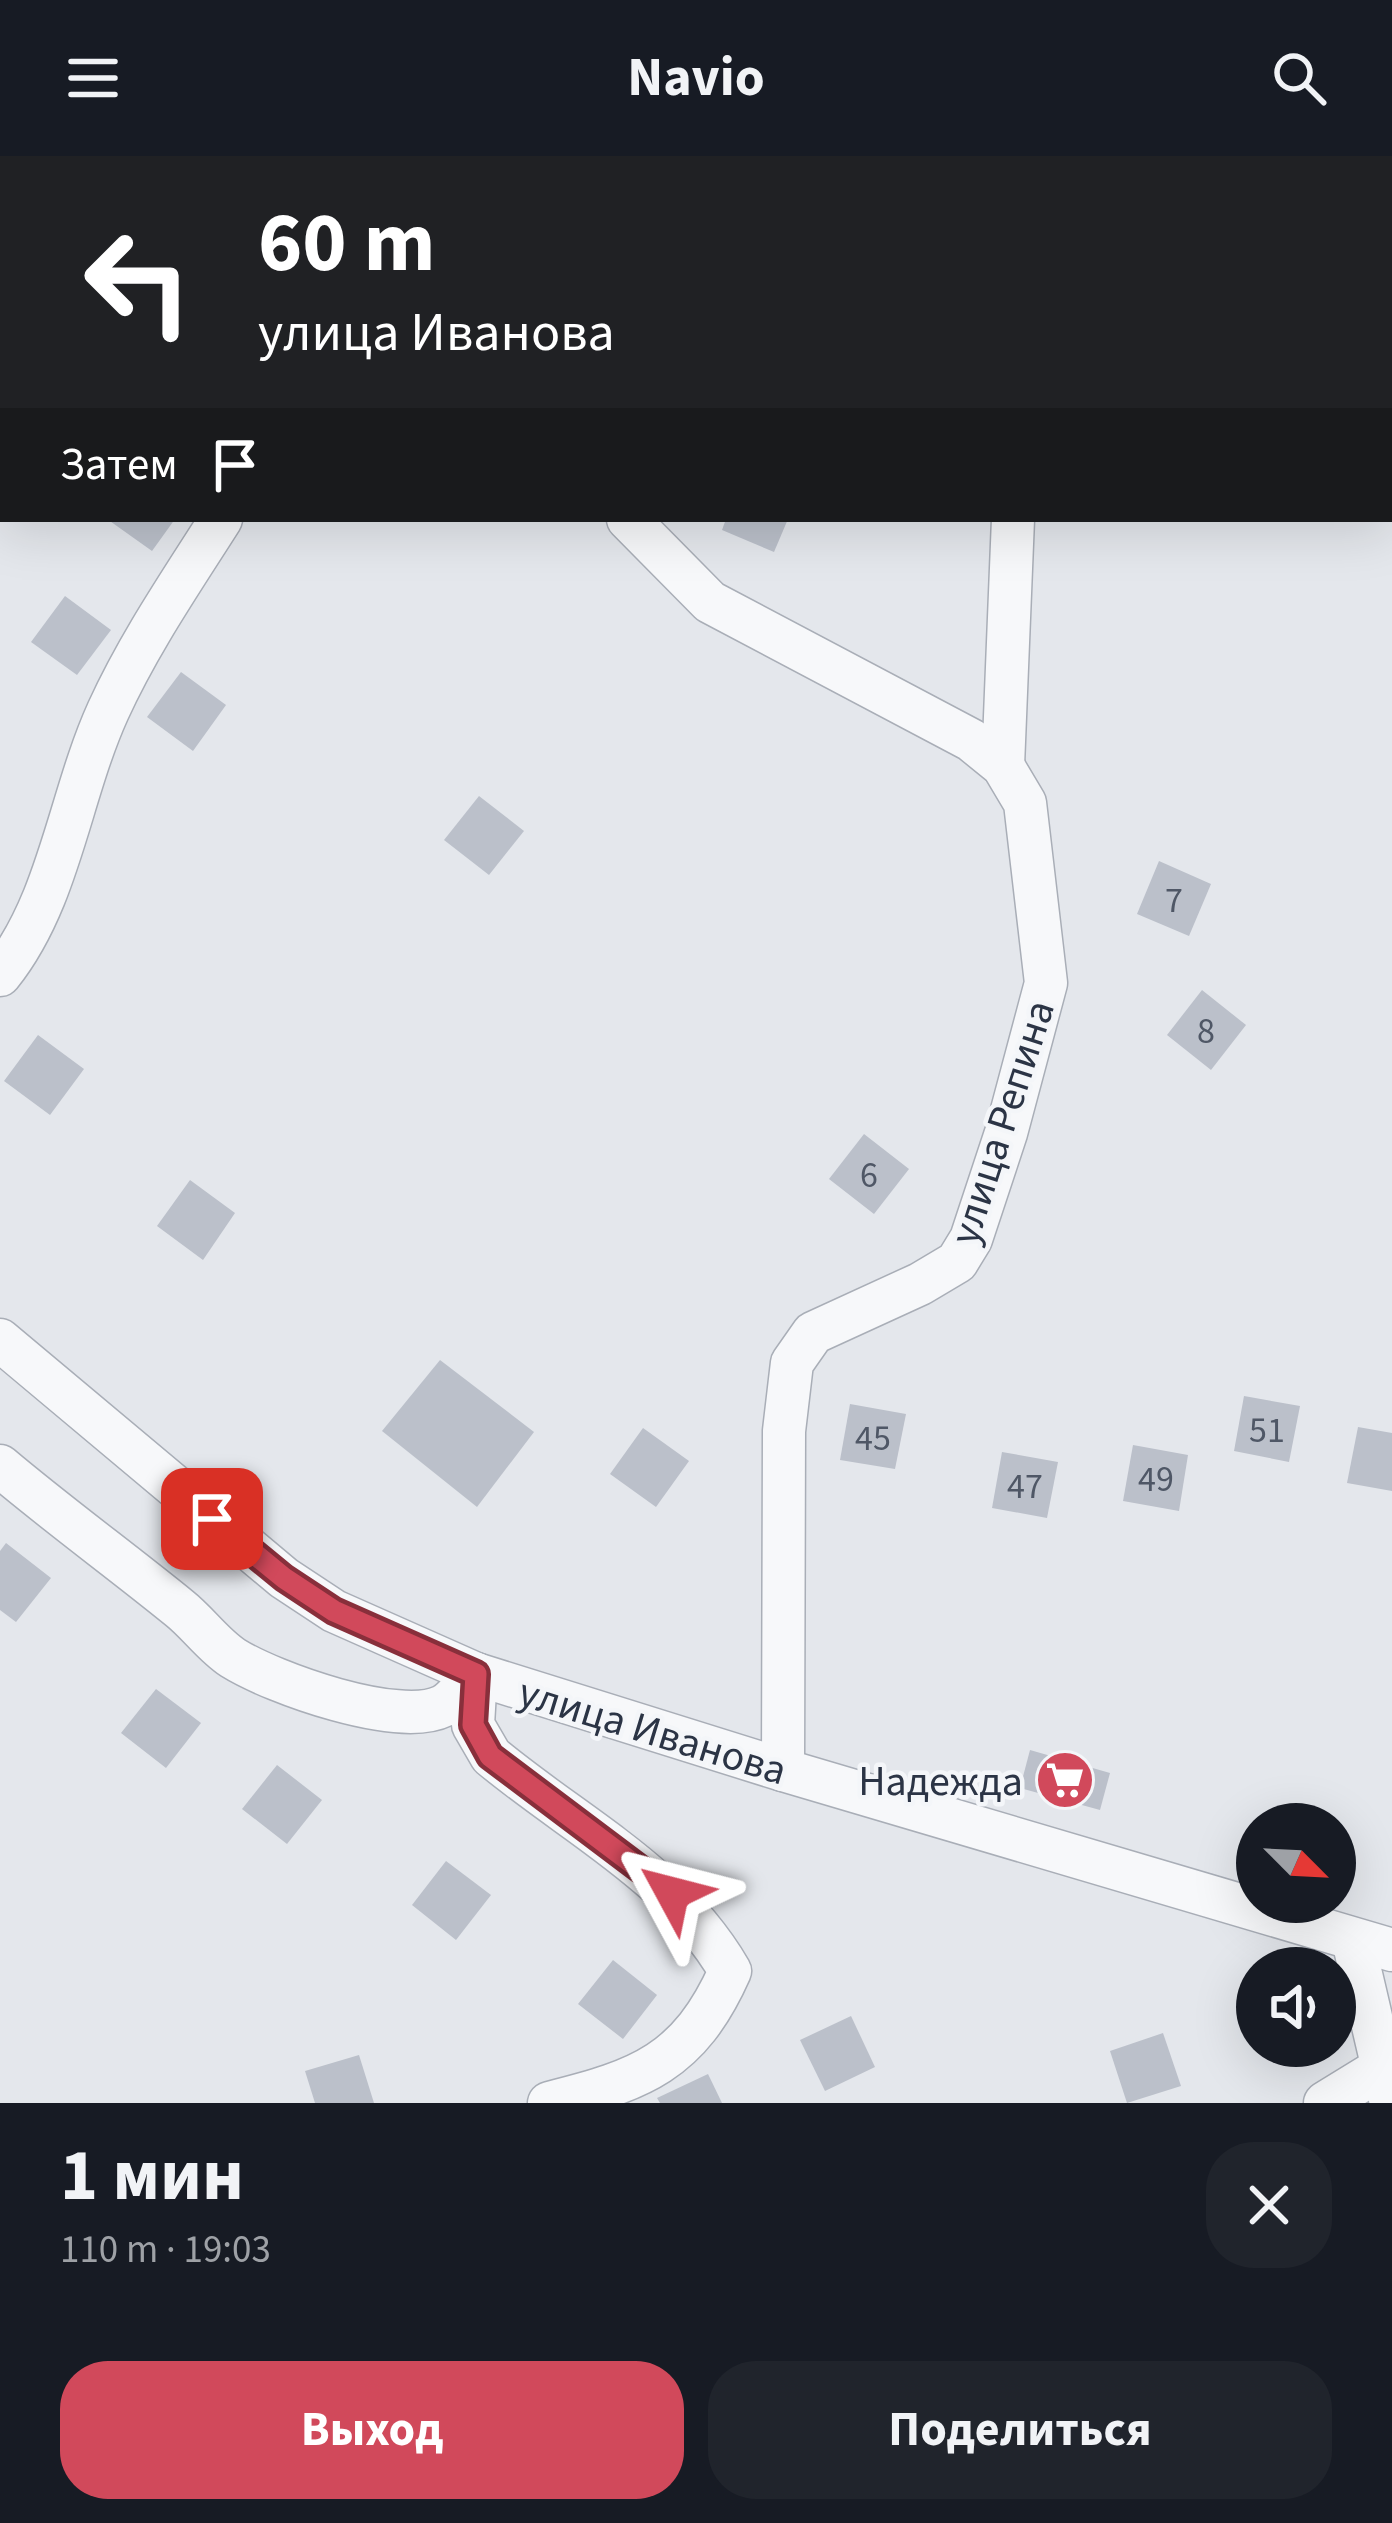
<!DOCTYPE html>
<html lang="ru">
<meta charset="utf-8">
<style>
:root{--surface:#171b24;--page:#20242c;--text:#f1f3f6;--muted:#9ea1a6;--accent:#d1495b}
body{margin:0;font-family:"Source Sans 3",sans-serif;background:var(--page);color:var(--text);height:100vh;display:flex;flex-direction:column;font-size:45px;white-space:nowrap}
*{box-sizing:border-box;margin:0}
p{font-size:39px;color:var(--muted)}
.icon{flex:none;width:66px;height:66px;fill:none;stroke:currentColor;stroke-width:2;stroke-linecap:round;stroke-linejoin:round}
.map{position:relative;height:1947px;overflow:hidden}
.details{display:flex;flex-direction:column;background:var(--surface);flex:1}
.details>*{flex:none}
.guide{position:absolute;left:0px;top:0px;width:1392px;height:366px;box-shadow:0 12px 48px #0002;background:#202124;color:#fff;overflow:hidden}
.needle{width:78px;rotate:114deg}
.fabs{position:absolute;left:1236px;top:1647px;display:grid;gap:24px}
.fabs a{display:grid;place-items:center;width:120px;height:120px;border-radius:50%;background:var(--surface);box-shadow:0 12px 48px #0002;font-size:60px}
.pin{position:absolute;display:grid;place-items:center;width:102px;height:102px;color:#fff;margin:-51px;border-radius:24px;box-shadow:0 6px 18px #0006}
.me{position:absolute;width:132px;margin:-66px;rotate:308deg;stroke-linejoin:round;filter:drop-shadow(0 0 9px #0008)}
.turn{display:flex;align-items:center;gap:42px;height:252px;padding:0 60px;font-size:54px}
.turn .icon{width:156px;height:156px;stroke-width:2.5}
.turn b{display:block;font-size:84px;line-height:102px}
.then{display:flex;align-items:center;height:114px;padding:0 60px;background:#0003;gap:24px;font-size:45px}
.round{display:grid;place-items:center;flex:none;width:126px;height:126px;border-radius:48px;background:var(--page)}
.head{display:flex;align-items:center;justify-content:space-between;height:204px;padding:0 60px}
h1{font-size:72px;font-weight:700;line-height:90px}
.primary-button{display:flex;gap:24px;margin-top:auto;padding:24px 60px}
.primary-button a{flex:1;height:138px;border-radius:48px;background:var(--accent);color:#fff;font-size:48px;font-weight:700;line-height:138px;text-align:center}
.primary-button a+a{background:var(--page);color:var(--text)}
header{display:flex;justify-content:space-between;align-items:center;height:156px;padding:0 60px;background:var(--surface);font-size:54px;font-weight:700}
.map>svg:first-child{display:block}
</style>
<header><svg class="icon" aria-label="menu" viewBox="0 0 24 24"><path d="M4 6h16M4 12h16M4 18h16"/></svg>Navio<svg class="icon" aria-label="search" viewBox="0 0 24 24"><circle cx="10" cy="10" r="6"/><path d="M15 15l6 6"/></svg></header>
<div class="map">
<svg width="1392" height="1947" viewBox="0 0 1392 1947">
<rect width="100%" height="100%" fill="#e4e7ec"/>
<g fill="#bbc0ca">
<path d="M107 363H175L152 395Z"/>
<path d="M726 363H788L774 396 722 374Z"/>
<path d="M65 440 111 474 77 519 31 486Z"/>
<path d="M181 516 226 549 193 595 147 561Z"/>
<path d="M479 640 524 675 489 719 444 684Z"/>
<path d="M1159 705 1211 728 1189 780 1137 758Z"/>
<path d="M1202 834 1246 869 1211 914 1167 879Z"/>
<path d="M38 879 84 913 50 959 4 925Z"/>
<path d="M864 978 909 1013 874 1058 829 1023Z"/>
<path d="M190 1024 235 1057 203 1104 157 1070Z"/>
<path d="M440 1204 534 1276 477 1351 382 1275Z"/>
<path d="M1244 1240 1300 1250 1289 1306 1234 1295Z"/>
<path d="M850 1248 906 1258 895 1313 840 1304Z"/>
<path d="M1358 1271 1392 1277V1335L1347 1327Z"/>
<path d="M643 1272 689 1305 656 1351 610 1318Z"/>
<path d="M1133 1289 1188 1299 1179 1355 1123 1345Z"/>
<path d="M1002 1296 1058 1306 1047 1362 992 1352Z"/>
<path d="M6 1387 51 1422 16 1466 0 1454V1395Z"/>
<path d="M156 1533 201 1567 166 1612 121 1577Z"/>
<path d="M1030 1594 1110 1617 1100 1654 1020 1632Z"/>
<path d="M277 1609 322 1644 287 1688 242 1653Z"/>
<path d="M446 1705 491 1739 456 1784 412 1749Z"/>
<path d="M613 1804 657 1839 623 1883 578 1848Z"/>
<path d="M851 1860 875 1911 825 1935 800 1884Z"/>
<path d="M1163 1877 1181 1930 1127 1947 1110 1895Z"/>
<path d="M359 1899 374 1947H315L305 1915Z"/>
<path d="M708 1918 722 1947H660L657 1942Z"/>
</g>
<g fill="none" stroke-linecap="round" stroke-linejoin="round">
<g stroke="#a9aeb7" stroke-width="45">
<g id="minor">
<path d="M134 0 138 3"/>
<path d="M466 3 468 0"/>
<path d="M1013 3 1014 0"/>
<path d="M628 363 710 446 971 584 1003 610 1025 647 1046 827 1006 977 971 1083 957 1106 920 1128 813 1177 792 1207 784 1275 783 1614"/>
<path d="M1003 610 1013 363"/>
<path d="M0 819C60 744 69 641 108 555 139 487 181 426 221 363"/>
<path d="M0 1184 284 1422 334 1455 476 1518 783 1614 1392 1794"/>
<path d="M0 1310C58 1359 120 1404 179 1452 198 1467 213 1489 233 1502 273 1527 399 1572 443 1550 455 1544 466 1527 476 1518"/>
<path d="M476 1518 473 1569 491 1600C575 1670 673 1717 730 1815 689 1907 641 1924 549 1947"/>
<path d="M1353 1784 1391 1947"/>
<path d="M1325 1947 1382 1912"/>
</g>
</g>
<use href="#minor" stroke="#f7f8fa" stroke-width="42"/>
</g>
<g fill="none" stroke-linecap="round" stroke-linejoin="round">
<g stroke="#882f3b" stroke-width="30">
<path id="route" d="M212 1363 284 1422 334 1455 476 1518 473 1569 490 1600 672 1737"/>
</g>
<use href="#route" stroke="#d1495b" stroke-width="21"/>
</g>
<defs>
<g id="supermarket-disc" transform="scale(3)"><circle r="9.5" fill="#d1495b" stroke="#f4f6f9"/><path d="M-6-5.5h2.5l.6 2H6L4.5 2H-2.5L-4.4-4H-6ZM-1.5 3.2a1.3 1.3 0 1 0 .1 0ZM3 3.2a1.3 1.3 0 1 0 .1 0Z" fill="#fff"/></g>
</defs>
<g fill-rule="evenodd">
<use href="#supermarket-disc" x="1065" y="1624"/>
</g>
<g text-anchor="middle" stroke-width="9" stroke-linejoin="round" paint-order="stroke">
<g font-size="36" fill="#4f5766">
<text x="1174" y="756">7</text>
<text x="1206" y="887">8</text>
<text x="869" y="1031">6</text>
<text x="1267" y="1286">51</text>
<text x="873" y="1294">45</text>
<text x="1156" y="1335">49</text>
<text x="1025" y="1342">47</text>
</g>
<g font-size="42" fill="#2b3445" stroke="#f4f6f9">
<text transform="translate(1001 966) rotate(-72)" y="15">улица Репина</text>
<text transform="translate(653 1574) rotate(17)" y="15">улица Иванова</text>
</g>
<g font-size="42" fill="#2b3445" stroke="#f4f6f9" text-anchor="end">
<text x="1023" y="1639">Надежда</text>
</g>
</g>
</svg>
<div class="fabs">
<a><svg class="needle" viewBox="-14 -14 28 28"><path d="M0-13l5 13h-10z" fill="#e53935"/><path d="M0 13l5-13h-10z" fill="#9ea1a6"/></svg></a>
<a><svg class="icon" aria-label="sound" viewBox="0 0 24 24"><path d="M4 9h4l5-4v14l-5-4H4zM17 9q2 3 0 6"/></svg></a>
</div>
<div class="pin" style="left:212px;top:1363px;background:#d93025"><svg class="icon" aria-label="arrive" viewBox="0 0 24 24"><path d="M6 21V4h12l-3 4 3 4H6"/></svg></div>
<svg class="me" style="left:672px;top:1737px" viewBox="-20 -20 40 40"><path d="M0-17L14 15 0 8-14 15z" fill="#d1495b" stroke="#fff" stroke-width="4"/></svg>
<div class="guide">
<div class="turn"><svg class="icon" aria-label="left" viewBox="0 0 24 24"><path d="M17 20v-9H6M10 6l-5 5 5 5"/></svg><div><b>60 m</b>улица Иванова</div></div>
<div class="then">Затем<svg class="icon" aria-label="arrive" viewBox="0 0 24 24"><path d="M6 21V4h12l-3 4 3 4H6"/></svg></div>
</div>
</div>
<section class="details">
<div class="head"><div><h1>1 мин</h1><p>110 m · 19:03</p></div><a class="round"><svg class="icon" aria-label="close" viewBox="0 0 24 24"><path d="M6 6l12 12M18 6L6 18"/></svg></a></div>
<div class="primary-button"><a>Выход</a><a>Поделиться</a></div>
</section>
